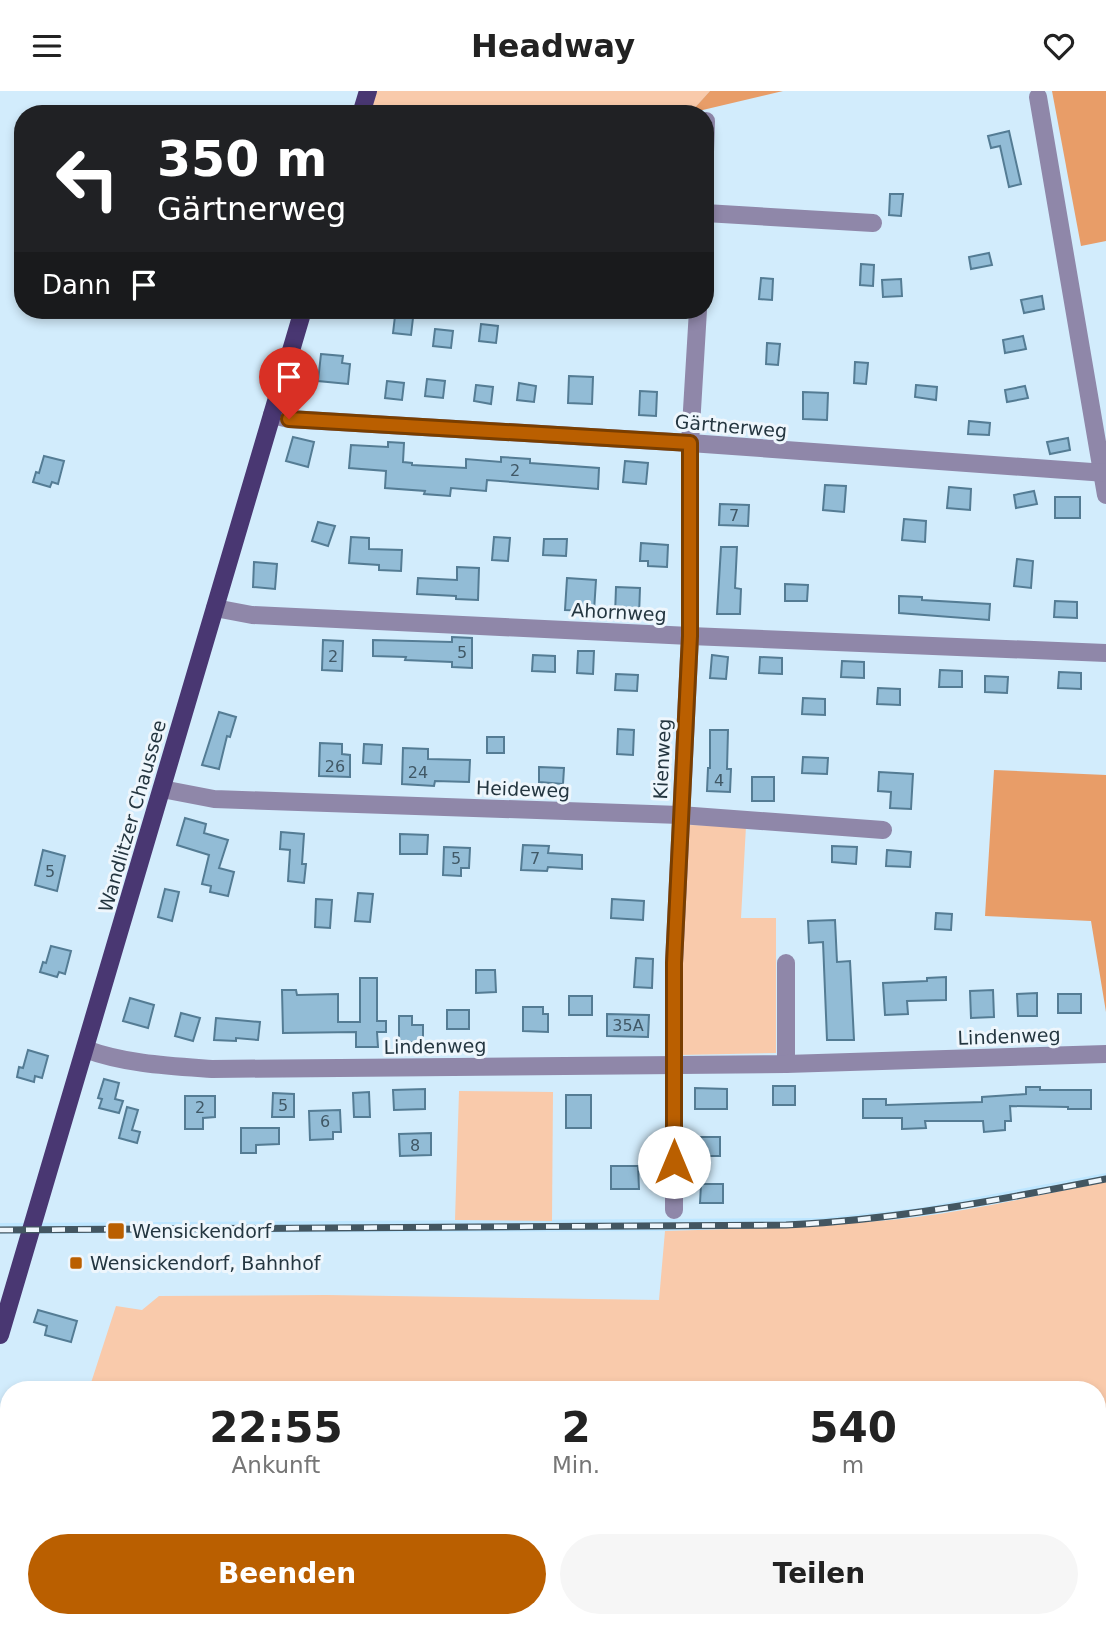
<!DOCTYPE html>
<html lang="de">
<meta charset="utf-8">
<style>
:root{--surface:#fff;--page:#f6f6f6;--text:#222;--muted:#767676;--accent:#ba5f00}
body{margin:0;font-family:"DejaVu Sans",sans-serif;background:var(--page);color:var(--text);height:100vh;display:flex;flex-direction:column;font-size:26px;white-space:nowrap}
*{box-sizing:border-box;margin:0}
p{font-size:23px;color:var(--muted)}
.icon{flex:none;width:38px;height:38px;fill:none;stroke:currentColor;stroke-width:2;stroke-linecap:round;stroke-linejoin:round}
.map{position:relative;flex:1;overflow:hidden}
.sheet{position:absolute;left:0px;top:1290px;width:1106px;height:247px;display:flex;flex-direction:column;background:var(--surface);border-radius:28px 28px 0 0;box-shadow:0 4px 10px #0003}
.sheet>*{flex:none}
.hud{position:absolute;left:14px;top:14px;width:700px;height:214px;border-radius:28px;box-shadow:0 4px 10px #0003;background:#202124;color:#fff;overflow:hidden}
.pin{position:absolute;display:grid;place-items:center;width:60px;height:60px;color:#fff;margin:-72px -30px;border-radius:50% 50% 50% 0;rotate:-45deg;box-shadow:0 0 7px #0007}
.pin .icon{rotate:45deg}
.me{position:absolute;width:77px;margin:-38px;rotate:0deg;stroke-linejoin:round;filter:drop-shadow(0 0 5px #0008)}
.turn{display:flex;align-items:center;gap:24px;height:147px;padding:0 28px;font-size:32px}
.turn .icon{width:91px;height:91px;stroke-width:2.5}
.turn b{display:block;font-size:49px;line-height:60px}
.then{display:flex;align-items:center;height:66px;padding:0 28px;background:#0003;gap:14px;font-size:26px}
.eta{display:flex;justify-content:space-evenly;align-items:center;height:119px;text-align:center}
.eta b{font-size:42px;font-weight:600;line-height:49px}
.button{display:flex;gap:14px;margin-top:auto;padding:14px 28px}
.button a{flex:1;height:80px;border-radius:42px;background:var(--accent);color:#fff;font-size:28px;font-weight:600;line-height:80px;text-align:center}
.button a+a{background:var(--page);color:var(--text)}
header{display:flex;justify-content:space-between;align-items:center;height:91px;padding:0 28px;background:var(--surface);font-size:32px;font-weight:600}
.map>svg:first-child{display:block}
</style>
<header><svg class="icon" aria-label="menu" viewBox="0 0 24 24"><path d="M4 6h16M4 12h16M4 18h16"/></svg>Headway<svg class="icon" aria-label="heart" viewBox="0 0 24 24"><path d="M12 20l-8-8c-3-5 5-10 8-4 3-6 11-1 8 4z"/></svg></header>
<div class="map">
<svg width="1106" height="1536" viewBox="0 0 1106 1536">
<rect width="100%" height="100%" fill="#d2ecfc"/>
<path fill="#bde6ff" d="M1106 1082V1091L1000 1112 918 1126 824 1135 665 1140 0 1143V1132L822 1127 919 1117Z"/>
<g fill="#f9caab">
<path d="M377 0H710L690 22 685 23H370Z"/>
<path d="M685 734 746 735 741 827H776V962L680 964Z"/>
<path d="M459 1000 553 1001 552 1130 455 1129Z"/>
<path d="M1106 1091V1536H180L181 1528H1097V1298H89L116 1215 142 1219 159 1205 326 1204 659 1209 665 1140C749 1137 833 1136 917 1126 980 1118 1043 1103 1106 1091Z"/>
</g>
<g fill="#e89d68">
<path d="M710 0H783L690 22Z"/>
<path d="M1052 0H1106V150L1081 155Z"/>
<path d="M994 679 1106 684V921L1091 830 985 825Z"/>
</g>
<g fill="#92bcd6" stroke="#547c94" stroke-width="2">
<path d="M1009 40 1021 93 1009 96 1000 55 991 57 988 45Z"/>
<path d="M890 103H903L901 125 889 124Z"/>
<path d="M989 162 992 174 971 178 969 166Z"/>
<path d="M861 173 874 174 873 195 860 194Z"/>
<path d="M761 187 773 188 772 209 759 208Z"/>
<path d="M901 188 902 205 883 206 882 189Z"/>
<path d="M1042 205 1044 218 1024 222 1021 209Z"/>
<path d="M395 225 413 227 411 244 393 242Z"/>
<path d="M481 233 498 235 496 252 479 250Z"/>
<path d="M435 238 453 240 451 257 433 255Z"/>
<path d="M1023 245 1026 258 1005 262 1003 249Z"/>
<path d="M767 252 780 253 778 274 766 273Z"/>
<path d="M321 263 343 265 342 272 350 273 348 293 318 290Z"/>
<path d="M855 271 868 272 866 293 854 292Z"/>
<path d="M569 285 593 286 592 313 568 312Z"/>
<path d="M427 288 445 290 443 307 425 305Z"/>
<path d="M387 290 404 292 402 309 385 307Z"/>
<path d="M519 292 536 295 534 311 517 309Z"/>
<path d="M476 294 493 296 491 313 474 310Z"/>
<path d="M916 294 937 296 936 309 915 306Z"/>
<path d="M1025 295 1028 307 1007 311 1005 299Z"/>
<path d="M640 300 657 301 656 325 639 324Z"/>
<path d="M803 301 828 302 827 329 803 328Z"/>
<path d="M969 330 990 332 989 344 968 343Z"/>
<path d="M293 346 314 351 308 376 286 370Z"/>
<path d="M1068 347 1070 359 1050 363 1047 351Z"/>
<path d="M388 351 404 352 403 371 412 372V374L466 377V368L501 371V366L530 368V372L599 377 598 398 487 389 486 400 451 397 450 405 424 403 425 400 385 397 386 380 349 377 351 354 388 356Z"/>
<path d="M44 365 64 370 58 393 52 391 50 396 33 391 36 381 39 382Z"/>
<path d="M625 370 648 372 646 393 623 391Z"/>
<path d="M825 394 846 395 844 421 823 419Z"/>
<path d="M949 396 971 398 970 419 947 417Z"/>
<path d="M1034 400 1037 413 1016 417 1014 404Z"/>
<rect x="1055" y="406" width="25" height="21"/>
<path d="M720 413 749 414 748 435 719 434Z"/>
<path d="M904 428 926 430 925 451 902 449Z"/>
<path d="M318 431 335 435 328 455 312 450Z"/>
<path d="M351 446 369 447V458L402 459 401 480 379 479V474L349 472Z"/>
<path d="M494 446 510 447 508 470 492 469Z"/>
<path d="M544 448H567L566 465 543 464Z"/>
<path d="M641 452 668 454 667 476 648 475V470H640Z"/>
<path d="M721 456H737L735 497 741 498 740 523H717Z"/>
<path d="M1017 468 1033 470 1031 497 1014 495Z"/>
<path d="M254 471 277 473 275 498 253 496Z"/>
<path d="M457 476 479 477 478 509 456 508V505L417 503 418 487 457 489Z"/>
<path d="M567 487 596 489 594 520 565 519Z"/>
<path d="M785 493 808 494 807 510H785Z"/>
<path d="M616 496 640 497 639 525 615 524Z"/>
<path d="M899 505 922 506V509L990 513 989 529 899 522Z"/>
<path d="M1055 510 1077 511V527L1054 526Z"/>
<path d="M452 546 472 547V577L452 576V571L405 569 406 566 373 565V549L452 551Z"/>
<path d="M323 549 343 550 342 580 322 579Z"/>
<path d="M578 560H594L593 583 577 582Z"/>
<path d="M533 564 555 565V581L532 580Z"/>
<path d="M712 564 728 566 726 588 710 587Z"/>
<path d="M760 566 782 567V583L759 582Z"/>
<path d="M842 570 864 571V587L841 586Z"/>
<path d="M940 579 962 580V596H939Z"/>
<path d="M1059 581 1081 582V598L1058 597Z"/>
<path d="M616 583 638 584 637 600 615 599Z"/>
<path d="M985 585 1008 586 1007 602 985 601Z"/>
<path d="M878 597 900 598V614L877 613Z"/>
<path d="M803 607 825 608V624L802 623Z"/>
<path d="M219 621 236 626 230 646 227 645 219 678 202 674Z"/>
<path d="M618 638 634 639 633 664 617 663Z"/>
<path d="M710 639H728L727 678H731L730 701 707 700 708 677H710Z"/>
<rect x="487" y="646" width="17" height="16"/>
<path d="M320 652 342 653V663L350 664V686L319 685Z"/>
<path d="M364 653 382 654 381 673 363 672Z"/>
<path d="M403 657 428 658V668L470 669 469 691 435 690 434 695 402 693Z"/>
<path d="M803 666 828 667 827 683 802 682Z"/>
<path d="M539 676 564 677 563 693 539 691Z"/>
<path d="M879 681 913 683 911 718 890 717 891 701 878 700Z"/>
<rect x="752" y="686" width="22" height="24"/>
<path d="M185 727 206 733 204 742 228 749 219 777 234 781 228 805 210 801 211 795 202 793 209 764 177 754Z"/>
<path d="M281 741 304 743 302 773H306L304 792 288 790 290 759 280 758Z"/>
<path d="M400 743 428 744 427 763H400Z"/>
<path d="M523 754 549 755 548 762 582 764V778L548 776 547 780 521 779Z"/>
<path d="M832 755 857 756 856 773 832 771Z"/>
<path d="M444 756 470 757 469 777H461V785L443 784Z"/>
<path d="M43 759 65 765 57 800 35 794Z"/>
<path d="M887 759 911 761 910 776 886 775Z"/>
<path d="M165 798 179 801 172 830 158 826Z"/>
<path d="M358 802 373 803 370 831 355 830Z"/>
<path d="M316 808 332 809 330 837 315 836Z"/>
<path d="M612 808 644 810 643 829 611 827Z"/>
<path d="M936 822 952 823 951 839 935 838Z"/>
<path d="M835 829 837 871 850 870 854 949H827L823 851 809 852 808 830Z"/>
<path d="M51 855 71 860 65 883 59 881 57 886 40 881 43 871 46 872Z"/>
<path d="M636 867 653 868 652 897 634 896Z"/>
<path d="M476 879H495L496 901 476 902Z"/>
<path d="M946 886V909L907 910 908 923 885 924 883 892 927 890V887Z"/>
<path d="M360 887H377V930H386V941H377L378 956H356V941L283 942 282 899H296L297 904 338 903V931H360Z"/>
<path d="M993 899 994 926 971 927 970 900Z"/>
<path d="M1037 902V925H1018L1017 903Z"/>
<rect x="1058" y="903" width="23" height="19"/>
<rect x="569" y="905" width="23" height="19"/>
<path d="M130 907 154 914 148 937 123 930Z"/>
<path d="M523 916H543V923H548V941L523 940Z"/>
<rect x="447" y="919" width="22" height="19"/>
<path d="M181 922 200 927 193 950 175 945Z"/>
<path d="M607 923 649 924 648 946 607 945Z"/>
<path d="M399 925H412V934H423V951L399 952Z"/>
<path d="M216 927 260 931 258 949 236 947V950L214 949Z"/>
<path d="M28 959 48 965 42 987 35 985 34 991 17 986 19 976 23 977Z"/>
<path d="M104 988 119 992 115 1008 123 1010 119 1022 99 1017 102 1008 98 1007Z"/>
<rect x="773" y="995" width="22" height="19"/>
<path d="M1026 996H1040V999H1091V1018H1068V1016L1010 1015 1011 1030H1005V1039L984 1041 983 1030H925L926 1037 902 1038V1027H863V1008H886V1014L982 1011V1006L1026 1003Z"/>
<path d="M695 997 727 998V1018H695Z"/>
<path d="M425 998V1018L394 1019 393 999Z"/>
<path d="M369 1001 370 1026H354L353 1002Z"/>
<path d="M273 1002 294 1003V1026H272Z"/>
<rect x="566" y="1004" width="25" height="33"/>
<path d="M185 1005H215V1026L203 1027V1038H185Z"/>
<path d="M127 1016 138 1019 132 1039 140 1041 137 1052 119 1047Z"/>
<path d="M340 1019 341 1041H333V1048L310 1049 309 1020Z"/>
<path d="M241 1037H279V1053L256 1054V1062H241Z"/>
<path d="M431 1042V1064L400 1065 399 1043Z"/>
<rect x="698" y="1046" width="22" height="19"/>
<path d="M611 1075H638L639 1098H611Z"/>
<path d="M701 1093H723V1112H700Z"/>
<path d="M38 1219 77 1230 71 1251 45 1244 47 1235 34 1231Z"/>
</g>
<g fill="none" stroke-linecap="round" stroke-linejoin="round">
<g stroke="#8f87a9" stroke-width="18">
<path d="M1038 6 1106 404"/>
<path d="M705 61 706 30"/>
<path d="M705 122 873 132"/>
<path d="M272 324 289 328 690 352 1106 382"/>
<path d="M215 517 252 524 690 545 1106 562"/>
<path d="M162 698 214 708 680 724 883 739"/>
<path d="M786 872V973"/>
<path d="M85 958C125 973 170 975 212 978L786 973 1106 963"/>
<path d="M674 1119V872L690 545V352L698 219"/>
</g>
<g stroke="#493772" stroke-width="18">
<path d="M361 23 368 0"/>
<path d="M0 1244 303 219"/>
</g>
<g stroke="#435661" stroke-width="7">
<path id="rail" d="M0 1139 786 1134C895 1129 999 1109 1106 1088"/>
</g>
<use href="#rail" stroke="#eef6fc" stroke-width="4.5" stroke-dasharray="13" stroke-linecap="butt"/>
</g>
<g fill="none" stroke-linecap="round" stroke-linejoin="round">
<g stroke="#793e00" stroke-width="18">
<path id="route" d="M289 328 690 352V545L674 872V1071"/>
</g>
<use href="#route" stroke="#ba5f00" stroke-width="12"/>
</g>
<g fill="#ba5f00" stroke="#eef6fc" stroke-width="2.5">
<rect x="107" y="1131" width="18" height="18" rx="3.5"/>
<rect x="69" y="1165" width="14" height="14" rx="3.5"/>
</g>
<g text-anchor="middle" stroke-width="6" stroke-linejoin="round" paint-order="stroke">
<g font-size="16" fill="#405866">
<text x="515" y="385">2</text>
<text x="734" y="430">7</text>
<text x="462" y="567">5</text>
<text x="333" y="571">2</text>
<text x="335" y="681">26</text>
<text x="418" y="687">24</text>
<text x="719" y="695">4</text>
<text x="456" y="773">5</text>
<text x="535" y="773">7</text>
<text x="50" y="786">5</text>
<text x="628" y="940">35A</text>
<text x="283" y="1020">5</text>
<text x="200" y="1022">2</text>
<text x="325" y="1036">6</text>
<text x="415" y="1060">8</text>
</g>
<g font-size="19" fill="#243640" stroke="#eef6fc">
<text transform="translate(731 335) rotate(5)" y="7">Gärtnerweg</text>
<text transform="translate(619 521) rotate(3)" y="7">Ahornweg</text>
<text transform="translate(662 668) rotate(-87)" y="7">Kienweg</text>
<text transform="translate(523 698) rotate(2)" y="7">Heideweg</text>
<text transform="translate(132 725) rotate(-74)" y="7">Wandlitzer Chaussee</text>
<text transform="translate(1009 945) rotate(-2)" y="7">Lindenweg</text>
<text transform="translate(435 955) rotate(-1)" y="7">Lindenweg</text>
</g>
<g font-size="19" fill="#243640" stroke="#eef6fc" text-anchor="start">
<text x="132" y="1147">Wensickendorf</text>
<text x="90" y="1179">Wensickendorf, Bahnhof</text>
</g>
</g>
</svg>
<div class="pin" style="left:289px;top:328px;background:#d93025"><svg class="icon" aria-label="arrive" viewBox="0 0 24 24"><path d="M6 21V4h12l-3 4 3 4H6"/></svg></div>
<svg class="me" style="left:674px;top:1071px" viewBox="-20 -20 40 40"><circle r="19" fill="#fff"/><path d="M0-13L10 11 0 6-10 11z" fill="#ba5f00"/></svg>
<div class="hud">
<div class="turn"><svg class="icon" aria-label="left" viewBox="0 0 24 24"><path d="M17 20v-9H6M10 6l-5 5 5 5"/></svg><div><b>350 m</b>Gärtnerweg</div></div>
<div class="then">Dann<svg class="icon" aria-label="arrive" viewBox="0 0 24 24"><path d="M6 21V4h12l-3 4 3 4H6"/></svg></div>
</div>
<section class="sheet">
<div class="eta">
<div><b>22:55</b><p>Ankunft</p></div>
<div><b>2</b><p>Min.</p></div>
<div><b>540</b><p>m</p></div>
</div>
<div class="button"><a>Beenden</a><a>Teilen</a></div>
</section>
</div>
